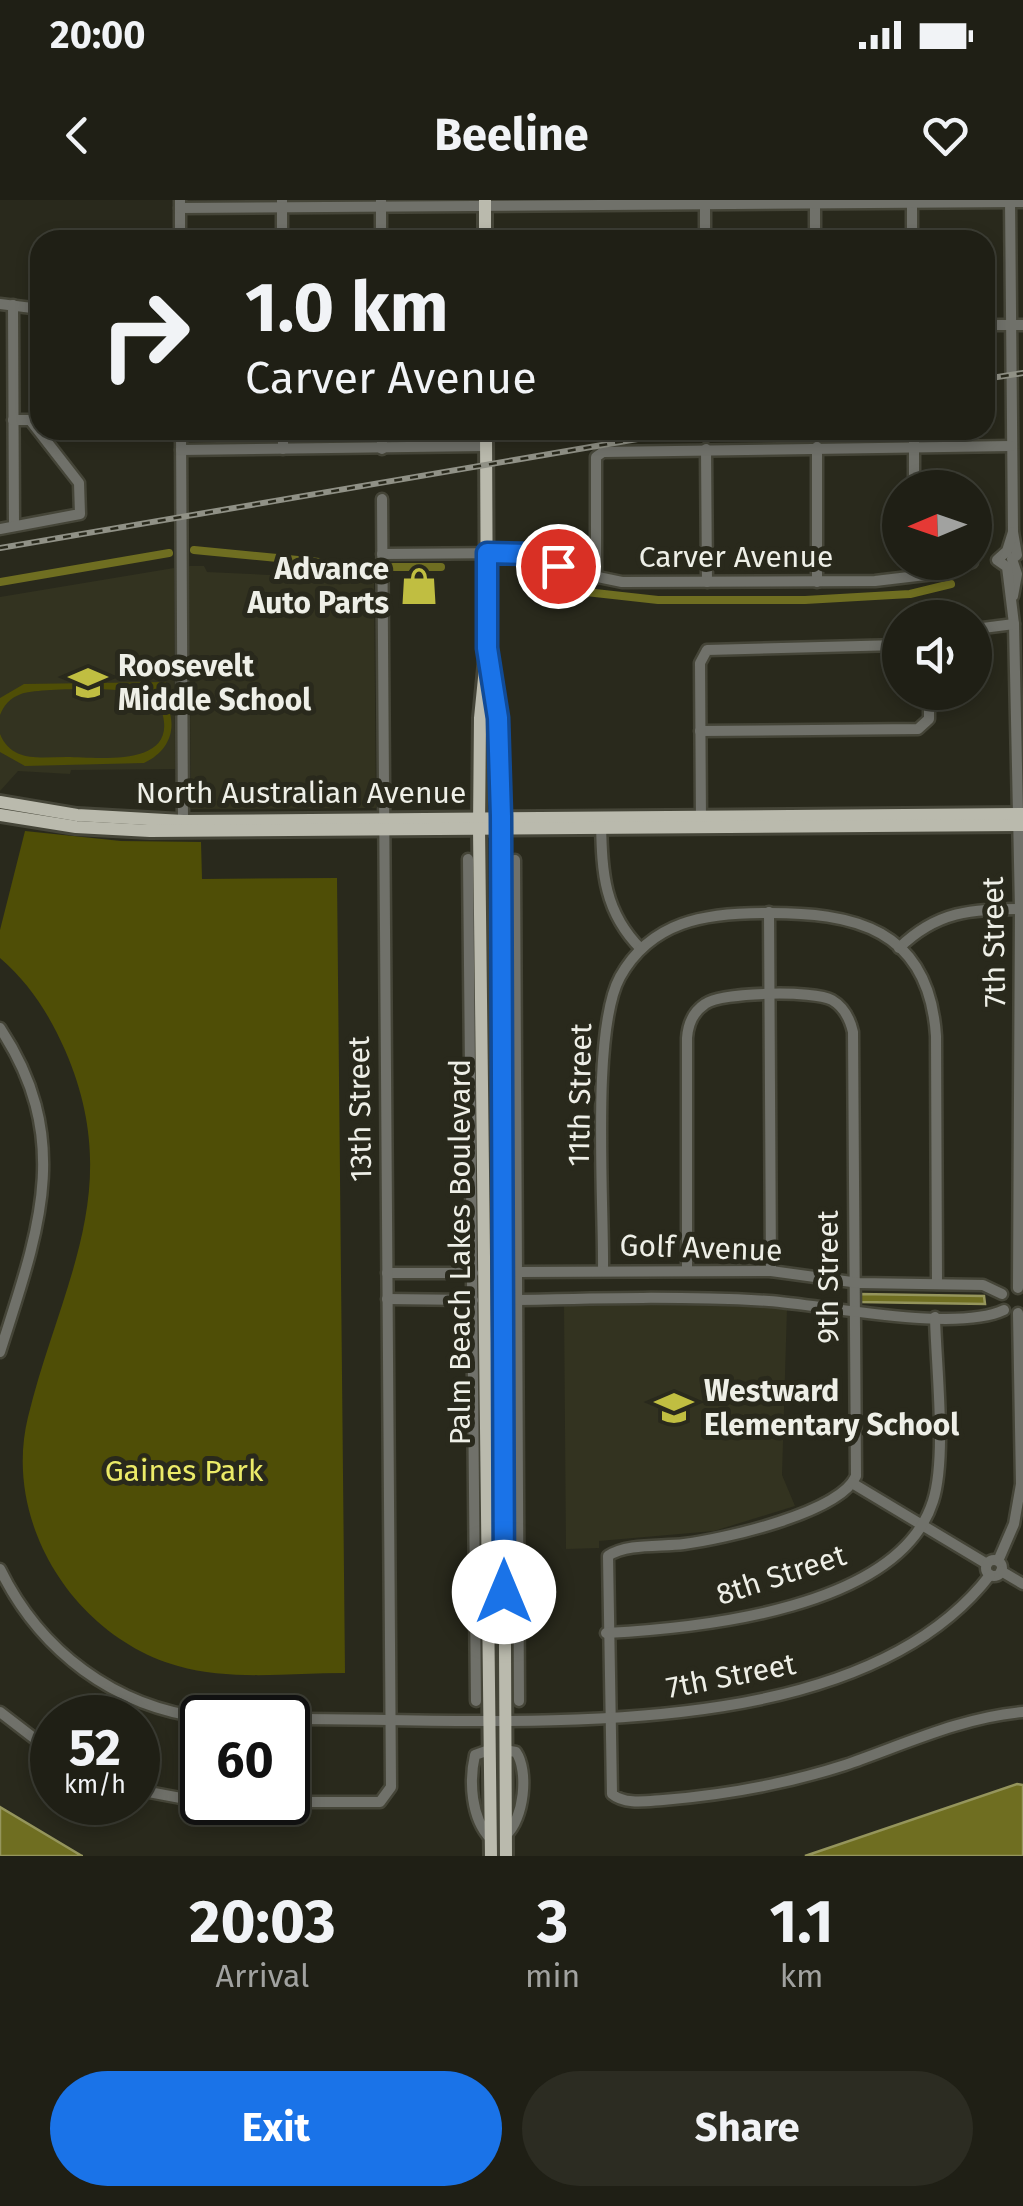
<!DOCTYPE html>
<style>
:root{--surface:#1f1f15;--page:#2c2c22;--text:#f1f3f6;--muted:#a1a2a0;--line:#3c3d34;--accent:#1a73e8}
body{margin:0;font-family:"Fira Sans",sans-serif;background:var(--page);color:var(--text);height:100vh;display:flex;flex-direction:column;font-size:38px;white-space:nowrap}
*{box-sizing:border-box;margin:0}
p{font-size:32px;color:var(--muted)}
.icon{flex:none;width:55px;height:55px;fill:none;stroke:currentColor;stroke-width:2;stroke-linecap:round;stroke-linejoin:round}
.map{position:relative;height:1656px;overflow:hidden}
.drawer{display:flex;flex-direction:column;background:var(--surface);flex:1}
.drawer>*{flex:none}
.hud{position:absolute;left:30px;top:30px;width:965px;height:210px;border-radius:30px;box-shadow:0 5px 15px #0003,0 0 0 2px var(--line);background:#1f1f15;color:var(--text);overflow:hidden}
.needle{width:65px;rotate:268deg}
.controls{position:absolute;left:882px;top:270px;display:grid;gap:20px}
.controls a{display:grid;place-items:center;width:110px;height:110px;border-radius:50%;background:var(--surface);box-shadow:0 5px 15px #0003,0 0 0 2px var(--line);font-size:50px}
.speed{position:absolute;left:30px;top:1495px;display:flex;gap:20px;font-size:50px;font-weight:700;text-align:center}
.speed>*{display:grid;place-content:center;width:130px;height:130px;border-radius:50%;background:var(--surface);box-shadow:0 5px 15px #0003,0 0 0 2px var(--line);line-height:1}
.speed small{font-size:25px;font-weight:400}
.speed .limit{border:5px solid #111;border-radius:15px;background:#fff;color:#111}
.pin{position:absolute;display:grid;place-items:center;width:85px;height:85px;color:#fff;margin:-42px;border:5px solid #fff;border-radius:50%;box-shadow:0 2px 10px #0007}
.me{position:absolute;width:110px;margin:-55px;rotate:0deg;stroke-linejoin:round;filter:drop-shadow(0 0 8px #0008)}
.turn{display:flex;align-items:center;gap:35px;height:210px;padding:0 50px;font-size:45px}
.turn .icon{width:130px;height:130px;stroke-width:2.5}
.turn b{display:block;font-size:70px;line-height:85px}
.eta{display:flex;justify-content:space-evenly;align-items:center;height:170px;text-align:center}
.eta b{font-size:60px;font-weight:700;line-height:70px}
.action{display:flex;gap:20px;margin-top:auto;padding:20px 50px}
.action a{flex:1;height:115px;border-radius:60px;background:var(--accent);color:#fff;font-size:40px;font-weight:700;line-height:115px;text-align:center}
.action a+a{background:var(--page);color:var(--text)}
.status{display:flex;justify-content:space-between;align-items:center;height:70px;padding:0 50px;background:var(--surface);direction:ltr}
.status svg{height:28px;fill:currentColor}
header{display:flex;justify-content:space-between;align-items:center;height:130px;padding:0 50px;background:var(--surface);font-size:45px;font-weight:700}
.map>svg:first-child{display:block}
</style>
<div class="status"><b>20:00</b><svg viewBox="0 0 49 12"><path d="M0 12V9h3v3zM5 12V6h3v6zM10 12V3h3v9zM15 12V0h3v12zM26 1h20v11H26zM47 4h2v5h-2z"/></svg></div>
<header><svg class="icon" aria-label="back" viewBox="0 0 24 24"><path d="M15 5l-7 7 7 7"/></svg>Beeline<svg class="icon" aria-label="heart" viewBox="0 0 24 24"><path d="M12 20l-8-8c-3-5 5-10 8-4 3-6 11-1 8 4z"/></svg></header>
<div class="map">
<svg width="1023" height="1656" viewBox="0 0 1023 1656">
<rect width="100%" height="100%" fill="#29291c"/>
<g fill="#333320">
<path d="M189 366H204L207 372 374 380 376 608 191 609Z"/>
<path d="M174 368 175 569 71 570 70 574 18 571 0 591V397Z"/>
<path d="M688 1103 787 1108 782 1275 795 1306 714 1331 599 1341V1348L566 1349 564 1105Z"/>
</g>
<g fill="#4f4e06">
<path d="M166 482V491L158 492C180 517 175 549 144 563L25 566 0 552V534C12 563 40 557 67 557 95 557 175 568 163 516 160 506 153 498 144 494 126 487 39 488 21 494 10 498 4 505 0 515V498L24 484Z"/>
<path d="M25 631 121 641 201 642 202 679 337 678 345 1473C291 1473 230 1481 178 1466 75 1437 2 1323 28 1217 61 1083 126 990 65 850 49 814 30 784 0 758V730Z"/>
</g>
<g fill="#6f6e21" stroke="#95955c" stroke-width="2.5">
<path d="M859 1094 984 1096 985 1104 860 1102Z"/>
<path d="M1017 1584 1023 1585V1656H805Z"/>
<path d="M0 1607 82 1656H83H0Z"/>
</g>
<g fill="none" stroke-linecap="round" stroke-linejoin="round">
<g stroke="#6f6e21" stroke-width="8">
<path d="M194 350 371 367"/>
<path d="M393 367H441"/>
<path d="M522 367 577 391 658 400H805L910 394 951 384"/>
<path d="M0 382 169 353"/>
</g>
<g stroke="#454538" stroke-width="15">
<g id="minor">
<path d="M180 0V40"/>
<path d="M282 0V40"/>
<path d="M1010 0 1013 332 1017 355 1012 359 1017 374 1013 396"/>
<path d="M381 1V40"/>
<path d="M705 1V40"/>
<path d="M815 1V40"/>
<path d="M912 1V40"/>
<path d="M180 8 1023 2"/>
<path d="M0 104 40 109"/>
<path d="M13 105 14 326"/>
<path d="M985 125H1023"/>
<path d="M181 230 183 625"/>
<path d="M283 230V249"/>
<path d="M382 230V249"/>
<path d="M914 230V288"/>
<path d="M817 247V382"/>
<path d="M706 249 707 382"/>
<path d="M181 250 486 246"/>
<path d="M0 329 80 314 79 283 30 220H13"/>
<path d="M1013 332 1007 351 997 360 1007 367 1014 424 1020 709 1018 1088"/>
<path d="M382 354 524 353 569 371 622 382 875 381 934 374 972 362"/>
<path d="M596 378V257L603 252 1011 246"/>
<path d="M975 429 1014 424"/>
<path d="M700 531 918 529 929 519V492"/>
<path d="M601 623C602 673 604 712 641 749"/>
<path d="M701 623 700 463 707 450 900 445"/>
<path d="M468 659 476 1501"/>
<path d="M515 660 519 1501"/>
<path d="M769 712 771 1071"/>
<path d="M899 748C937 711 971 709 1022 709"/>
<path d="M0 828C75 941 37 1035 0 1152"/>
<path d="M687 1069V838C688 824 693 812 705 804 722 792 814 790 832 800 844 807 850 819 853 832L856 1276C840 1313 723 1339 684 1344 661 1347 627 1343 608 1356L612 1594C625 1605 647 1601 663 1600 725 1595 786 1584 845 1565 903 1545 962 1517 1023 1512"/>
<path d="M603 1070C604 1002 591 830 620 777 651 721 706 713 763 713 854 712 929 728 936 836L937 1084"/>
<path d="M516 1072 771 1071 859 1083 983 1085 1002 1094"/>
<path d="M387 1073H473"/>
<path d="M387 1099 473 1100"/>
<path d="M517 1100C600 1098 685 1096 769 1101 825 1105 955 1133 1004 1110"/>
<path d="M852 1283 987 1364"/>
<circle cx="994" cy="1368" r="8"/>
<path d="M998 1361 1014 1324 1021 1284 1018 1113"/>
<path d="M0 1369C40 1451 114 1507 206 1518"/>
<path d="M1001 1371 1023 1384"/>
<path d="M606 1433C700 1428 899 1409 933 1301 947 1257 936 1166 935 1117"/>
<path d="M0 1512 52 1552"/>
<path d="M288 1519C493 1517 852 1555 990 1375"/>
<path d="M489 1550 475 1555C469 1581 471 1618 490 1638"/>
<path d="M505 1550 516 1552C529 1571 524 1619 506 1635"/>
<path d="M138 1590 202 1602"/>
<path d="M206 1602H380L391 1587 382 299"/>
</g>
</g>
<g stroke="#454538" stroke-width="18">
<g id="major">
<path d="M485 0V40"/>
<path d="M486 230 487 448 480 518 479 628 491 1656"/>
<path d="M491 470 501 616 506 1656"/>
<path d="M0 602 77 615 183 621 1023 614"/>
<path d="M0 615 76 627 150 631 1023 625"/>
</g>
</g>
<use href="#minor" stroke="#70716a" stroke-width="10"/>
<use href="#major" stroke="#babaad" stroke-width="12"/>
<g stroke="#909186" stroke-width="6">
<g id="rail">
<path d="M985 179 1023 173"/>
<path d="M0 348 690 230"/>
</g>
</g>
<use href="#rail" stroke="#29291c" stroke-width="2.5" stroke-dasharray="8" stroke-linecap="butt"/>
</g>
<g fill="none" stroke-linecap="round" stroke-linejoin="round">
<g stroke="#114b97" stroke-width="25">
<path id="route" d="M504 1392 501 616 498 518 487 448V353L532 354 558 366"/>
</g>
<use href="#route" stroke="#1a73e8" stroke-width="18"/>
</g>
<defs>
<g id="shop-bare" transform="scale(3)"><path d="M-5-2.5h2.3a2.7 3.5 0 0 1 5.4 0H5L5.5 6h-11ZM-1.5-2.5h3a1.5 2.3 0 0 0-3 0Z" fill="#c0be41" stroke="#29291c" stroke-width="2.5" paint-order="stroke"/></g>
<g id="school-bare" transform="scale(3)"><path d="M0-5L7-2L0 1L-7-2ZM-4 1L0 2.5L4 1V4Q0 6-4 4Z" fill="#c0be41" stroke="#29291c" stroke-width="2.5" paint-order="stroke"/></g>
</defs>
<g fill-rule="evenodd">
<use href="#shop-bare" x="419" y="386"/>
<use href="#school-bare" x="88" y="483"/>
<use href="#school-bare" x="674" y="1208"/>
</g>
<g text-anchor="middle" stroke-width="10" stroke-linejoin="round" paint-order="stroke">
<g font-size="30" fill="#eeefe7" stroke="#29291c">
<text x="736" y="367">Carver Avenue</text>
<text x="301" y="603">North Australian Avenue</text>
<text transform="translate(994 742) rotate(-91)" y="10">7th Street</text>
<text transform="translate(580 895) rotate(-89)" y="10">11th Street</text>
<text transform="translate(360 909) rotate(-91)" y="10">13th Street</text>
<text transform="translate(701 1048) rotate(2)" y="10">Golf Avenue</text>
<text transform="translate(460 1052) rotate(-90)" y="10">Palm Beach Lakes Boulevard</text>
<text transform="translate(828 1077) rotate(-90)" y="10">9th Street</text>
<text transform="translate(781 1375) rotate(-18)" y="10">8th Street</text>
<text transform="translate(731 1476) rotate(-11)" y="10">7th Street</text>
</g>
<g font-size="30" font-weight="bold" fill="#eeefe7" stroke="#29291c" text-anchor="start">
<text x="389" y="379" text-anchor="end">Advance<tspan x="389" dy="34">Auto Parts</tspan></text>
<text x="118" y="476">Roosevelt<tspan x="118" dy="34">Middle School</tspan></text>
<text x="704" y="1201">Westward<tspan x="704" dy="34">Elementary School</tspan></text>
</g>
<g font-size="30" fill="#eceb68" stroke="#29291c">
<text x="184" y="1281">Gaines Park</text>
</g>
</g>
</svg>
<div class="controls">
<a><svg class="needle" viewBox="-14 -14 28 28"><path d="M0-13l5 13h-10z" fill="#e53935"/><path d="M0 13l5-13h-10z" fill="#a1a2a0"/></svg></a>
<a><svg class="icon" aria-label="sound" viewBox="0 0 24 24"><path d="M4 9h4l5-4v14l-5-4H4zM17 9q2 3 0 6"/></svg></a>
</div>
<div class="speed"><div>52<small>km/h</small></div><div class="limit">60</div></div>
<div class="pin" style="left:558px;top:366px;background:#d93025"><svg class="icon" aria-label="arrive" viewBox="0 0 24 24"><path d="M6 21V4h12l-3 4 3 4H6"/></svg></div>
<svg class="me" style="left:504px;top:1392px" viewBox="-20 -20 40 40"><circle r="19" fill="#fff"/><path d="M0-13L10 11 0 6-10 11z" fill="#1a73e8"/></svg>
<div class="hud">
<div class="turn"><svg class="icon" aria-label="right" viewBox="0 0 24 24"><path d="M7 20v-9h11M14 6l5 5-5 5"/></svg><div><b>1.0 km</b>Carver Avenue</div></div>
</div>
</div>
<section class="drawer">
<div class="eta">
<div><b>20:03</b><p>Arrival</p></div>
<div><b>3</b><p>min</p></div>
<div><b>1.1</b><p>km</p></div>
</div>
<div class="action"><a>Exit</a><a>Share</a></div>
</section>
